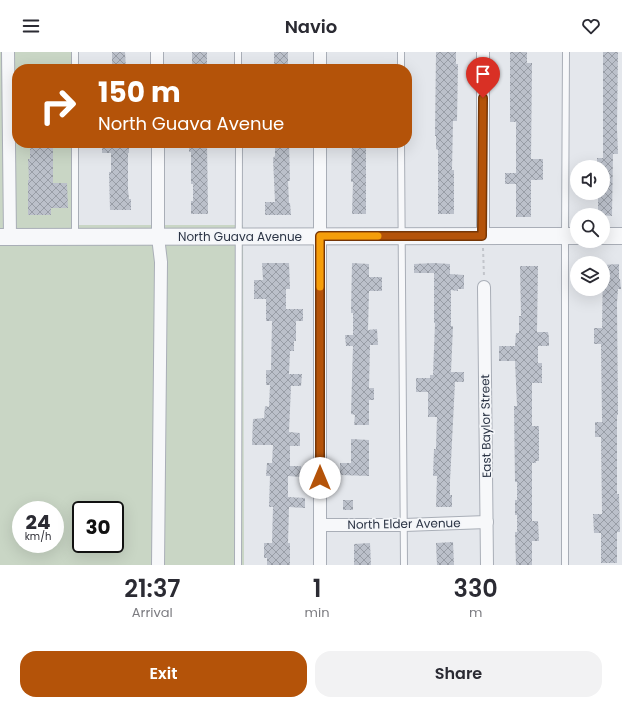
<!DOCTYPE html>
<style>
:root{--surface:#fff;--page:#f2f2f3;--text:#2b2b33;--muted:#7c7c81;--accent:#b45309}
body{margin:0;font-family:Poppins,sans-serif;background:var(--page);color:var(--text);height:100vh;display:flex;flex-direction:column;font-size:15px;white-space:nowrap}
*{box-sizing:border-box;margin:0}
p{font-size:13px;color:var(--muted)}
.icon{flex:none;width:22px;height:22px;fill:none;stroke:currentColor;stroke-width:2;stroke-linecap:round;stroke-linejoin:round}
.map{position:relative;height:513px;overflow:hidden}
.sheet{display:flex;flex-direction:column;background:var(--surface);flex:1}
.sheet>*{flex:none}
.hud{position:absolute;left:12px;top:12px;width:400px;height:84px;border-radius:16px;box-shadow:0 4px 16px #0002;background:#b45309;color:#fff;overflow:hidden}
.buttons{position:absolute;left:570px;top:108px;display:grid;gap:8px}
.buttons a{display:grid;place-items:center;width:40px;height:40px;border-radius:50%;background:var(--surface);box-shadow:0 4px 16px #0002;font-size:20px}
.speed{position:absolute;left:12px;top:449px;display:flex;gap:8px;font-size:20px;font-weight:700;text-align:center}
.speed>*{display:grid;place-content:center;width:52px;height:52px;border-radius:50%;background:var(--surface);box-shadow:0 4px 16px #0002;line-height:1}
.speed small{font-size:10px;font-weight:400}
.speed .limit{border:2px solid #111;border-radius:6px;background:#fff;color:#111}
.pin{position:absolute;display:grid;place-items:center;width:34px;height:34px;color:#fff;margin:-41px -17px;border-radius:50% 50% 50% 0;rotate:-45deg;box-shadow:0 0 4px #0007}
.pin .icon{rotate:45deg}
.me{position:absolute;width:44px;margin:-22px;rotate:0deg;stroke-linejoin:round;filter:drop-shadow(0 0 3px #0008)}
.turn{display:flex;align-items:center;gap:14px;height:84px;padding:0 20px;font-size:18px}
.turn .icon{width:52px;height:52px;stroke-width:2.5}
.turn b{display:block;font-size:28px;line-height:34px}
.eta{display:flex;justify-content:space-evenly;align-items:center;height:68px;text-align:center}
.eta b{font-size:24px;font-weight:600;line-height:28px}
.action{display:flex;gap:8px;margin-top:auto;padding:8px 20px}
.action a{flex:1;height:46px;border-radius:16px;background:var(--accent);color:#fff;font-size:16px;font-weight:600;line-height:46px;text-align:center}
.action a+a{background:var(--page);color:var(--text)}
header{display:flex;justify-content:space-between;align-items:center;height:52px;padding:0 20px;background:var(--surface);font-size:18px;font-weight:600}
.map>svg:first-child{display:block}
</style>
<header><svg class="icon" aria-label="menu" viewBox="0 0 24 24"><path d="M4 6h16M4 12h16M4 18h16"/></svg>Navio<svg class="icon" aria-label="heart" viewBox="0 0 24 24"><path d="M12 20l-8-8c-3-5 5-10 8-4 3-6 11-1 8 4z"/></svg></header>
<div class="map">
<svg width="622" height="513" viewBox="0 0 622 513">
<defs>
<pattern id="building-cross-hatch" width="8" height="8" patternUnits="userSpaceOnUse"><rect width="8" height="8" fill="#bbc0ca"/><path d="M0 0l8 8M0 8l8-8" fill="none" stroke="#989da6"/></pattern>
</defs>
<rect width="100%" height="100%" fill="#e4e7ec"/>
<path fill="#c9d6c5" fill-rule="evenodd" d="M0 0H79V17H17V91H79V173H243L244 513H0ZM21 458H55V492H21ZM81 458H115V492H81Z"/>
<g fill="url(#building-cross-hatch)">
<path d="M112 0H125L126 17H112Z"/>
<rect x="192" y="0" width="15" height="17"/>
<rect x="274" y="0" width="14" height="17"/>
<path d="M436 0H456V12H458L457 69H453L452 118H454V162H438V98L436 97V84H435Z"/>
<path d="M510 0H527V11H532L531 107H543V128H531V165H516V132H505V121H516V70H510Z"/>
<path d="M603 0H618L617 76 618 102H613L612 164 598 163V141H603V115H597V106H603Z"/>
<path d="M30 91H53V131H67L68 156H51V163H28V128H29L28 107H30Z"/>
<path d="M102 91H129V101H128V137L129 147H131V158H110L109 120H111V101H102Z"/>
<path d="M189 91H207L208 162H191V149H193V132H191V100H189Z"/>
<path d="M275 91H289L290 129H288L289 151H290L291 163H265V150H275L273 106 275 104Z"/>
<path d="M352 91H366V162H352L353 130H351Z"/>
<path d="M262 211H289L290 237H286V257H303V269H296V289H294V299H290L289 322H302L301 334H291L289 380 300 381V394H290V414H301V425L288 424V445L305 446V456L289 455 288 491H290V513H267V506H264V491H272L273 455H269L270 424H266L267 411H272L273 393H252L253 367 264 366 265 354 269 355 270 333H266V318H271L272 269H266V247H254V228H263Z"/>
<path d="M352 211 369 212V225H382V239H369L368 278 377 277 378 293H370L369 336H374V348H369V373H354L355 363 351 362 353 294H346L345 283H353V261H351Z"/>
<path d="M434 211 450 212V222L464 223V237H458V239L451 238V274H453L451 320H464V330H455L450 429V443H452V455H436L437 424H433L434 397H436L437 365H428V340H416V326H430V323H433L435 271H434V221H414V212Z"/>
<path d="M619 212V227H620L621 237H618L617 251 618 363H617V442H619L620 480H617V511H601V481H594L593 462H602L601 385H595V370H602L601 292H594V276H602L603 213Z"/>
<path d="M520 214H538L537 280H548L549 286V294H538V311H542V331H532V374H539V409H536V411H532V469H538L539 489H532V513H516L515 480H517V463H515V448H517V430H515L514 354H517L515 309H499V294H515L516 281H519V264H521Z"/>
<path d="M351 387 369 388V424L340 423V411H351Z"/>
<rect x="343" y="448" width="10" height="10"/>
<path d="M453 490 454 513H437L436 491Z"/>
<path d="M370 491 371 513H354V492Z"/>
</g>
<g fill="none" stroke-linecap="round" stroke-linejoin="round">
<g stroke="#a9aeb7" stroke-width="8">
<g id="service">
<path d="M75 0V17"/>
<path d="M238 0V17"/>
<path d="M401 0V17"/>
<path d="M75 91V183"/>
<path d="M401 91 404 513"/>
<path d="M238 513 239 91"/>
<path d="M565 513V184L566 0"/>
</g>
</g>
<g stroke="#a9aeb7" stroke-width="14">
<g id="minor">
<path d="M8 0 10 184"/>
<path d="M157 0V17"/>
<path d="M320 0V17"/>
<path d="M158 91V185L161 210 158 513"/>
<path d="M483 184V0"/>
<path d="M484 235 487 513"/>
<path d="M320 473H404L487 470"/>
<path d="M320 513V91"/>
</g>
</g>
<g stroke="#a9aeb7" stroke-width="18">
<g id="tertiary">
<path d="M603 184H622"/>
<path d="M0 185 577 184"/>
</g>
</g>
<path stroke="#c2c5cb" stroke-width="2" stroke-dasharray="3 3" stroke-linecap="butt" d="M483 196 484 224"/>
<use href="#service" stroke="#f7f8fa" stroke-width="6"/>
<use href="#minor" stroke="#f7f8fa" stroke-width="12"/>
<use href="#tertiary" stroke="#f7f8fa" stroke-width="16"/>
</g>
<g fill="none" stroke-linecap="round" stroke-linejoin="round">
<g stroke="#753606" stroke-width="10">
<path id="route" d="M320 426V184H482L483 46"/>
</g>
<use href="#route" stroke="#b45309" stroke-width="7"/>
<path stroke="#f59e0b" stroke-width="7" d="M320 235V184H378"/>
</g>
<g text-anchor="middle" stroke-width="3.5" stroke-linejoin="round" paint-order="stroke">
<g font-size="12" fill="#2b3445" stroke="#f4f6f9">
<text x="240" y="189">North Guava Avenue</text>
<text transform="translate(486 374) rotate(-91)" y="4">East Baylor Street</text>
<text transform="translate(404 472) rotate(-1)" y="4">North Elder Avenue</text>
</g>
</g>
</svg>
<div class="buttons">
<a><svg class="icon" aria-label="sound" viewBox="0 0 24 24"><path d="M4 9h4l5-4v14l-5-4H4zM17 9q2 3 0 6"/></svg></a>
<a><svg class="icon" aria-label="search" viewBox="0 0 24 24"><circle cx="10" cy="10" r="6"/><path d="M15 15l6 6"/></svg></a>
<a><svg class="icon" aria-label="layers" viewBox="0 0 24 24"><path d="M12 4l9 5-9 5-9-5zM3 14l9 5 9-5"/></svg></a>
</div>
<div class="speed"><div>24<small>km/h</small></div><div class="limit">30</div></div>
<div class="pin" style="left:483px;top:46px;background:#d93025"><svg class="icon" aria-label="arrive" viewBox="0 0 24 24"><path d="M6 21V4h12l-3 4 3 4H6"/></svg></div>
<svg class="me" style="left:320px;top:426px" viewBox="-20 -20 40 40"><circle r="19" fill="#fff"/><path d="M0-13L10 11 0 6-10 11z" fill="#b45309"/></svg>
<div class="hud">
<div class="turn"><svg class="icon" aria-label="right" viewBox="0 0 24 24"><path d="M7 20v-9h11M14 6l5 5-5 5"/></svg><div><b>150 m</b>North Guava Avenue</div></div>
</div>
</div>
<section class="sheet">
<div class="eta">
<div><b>21:37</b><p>Arrival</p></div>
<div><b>1</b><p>min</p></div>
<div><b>330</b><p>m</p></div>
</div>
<div class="action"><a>Exit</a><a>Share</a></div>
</section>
